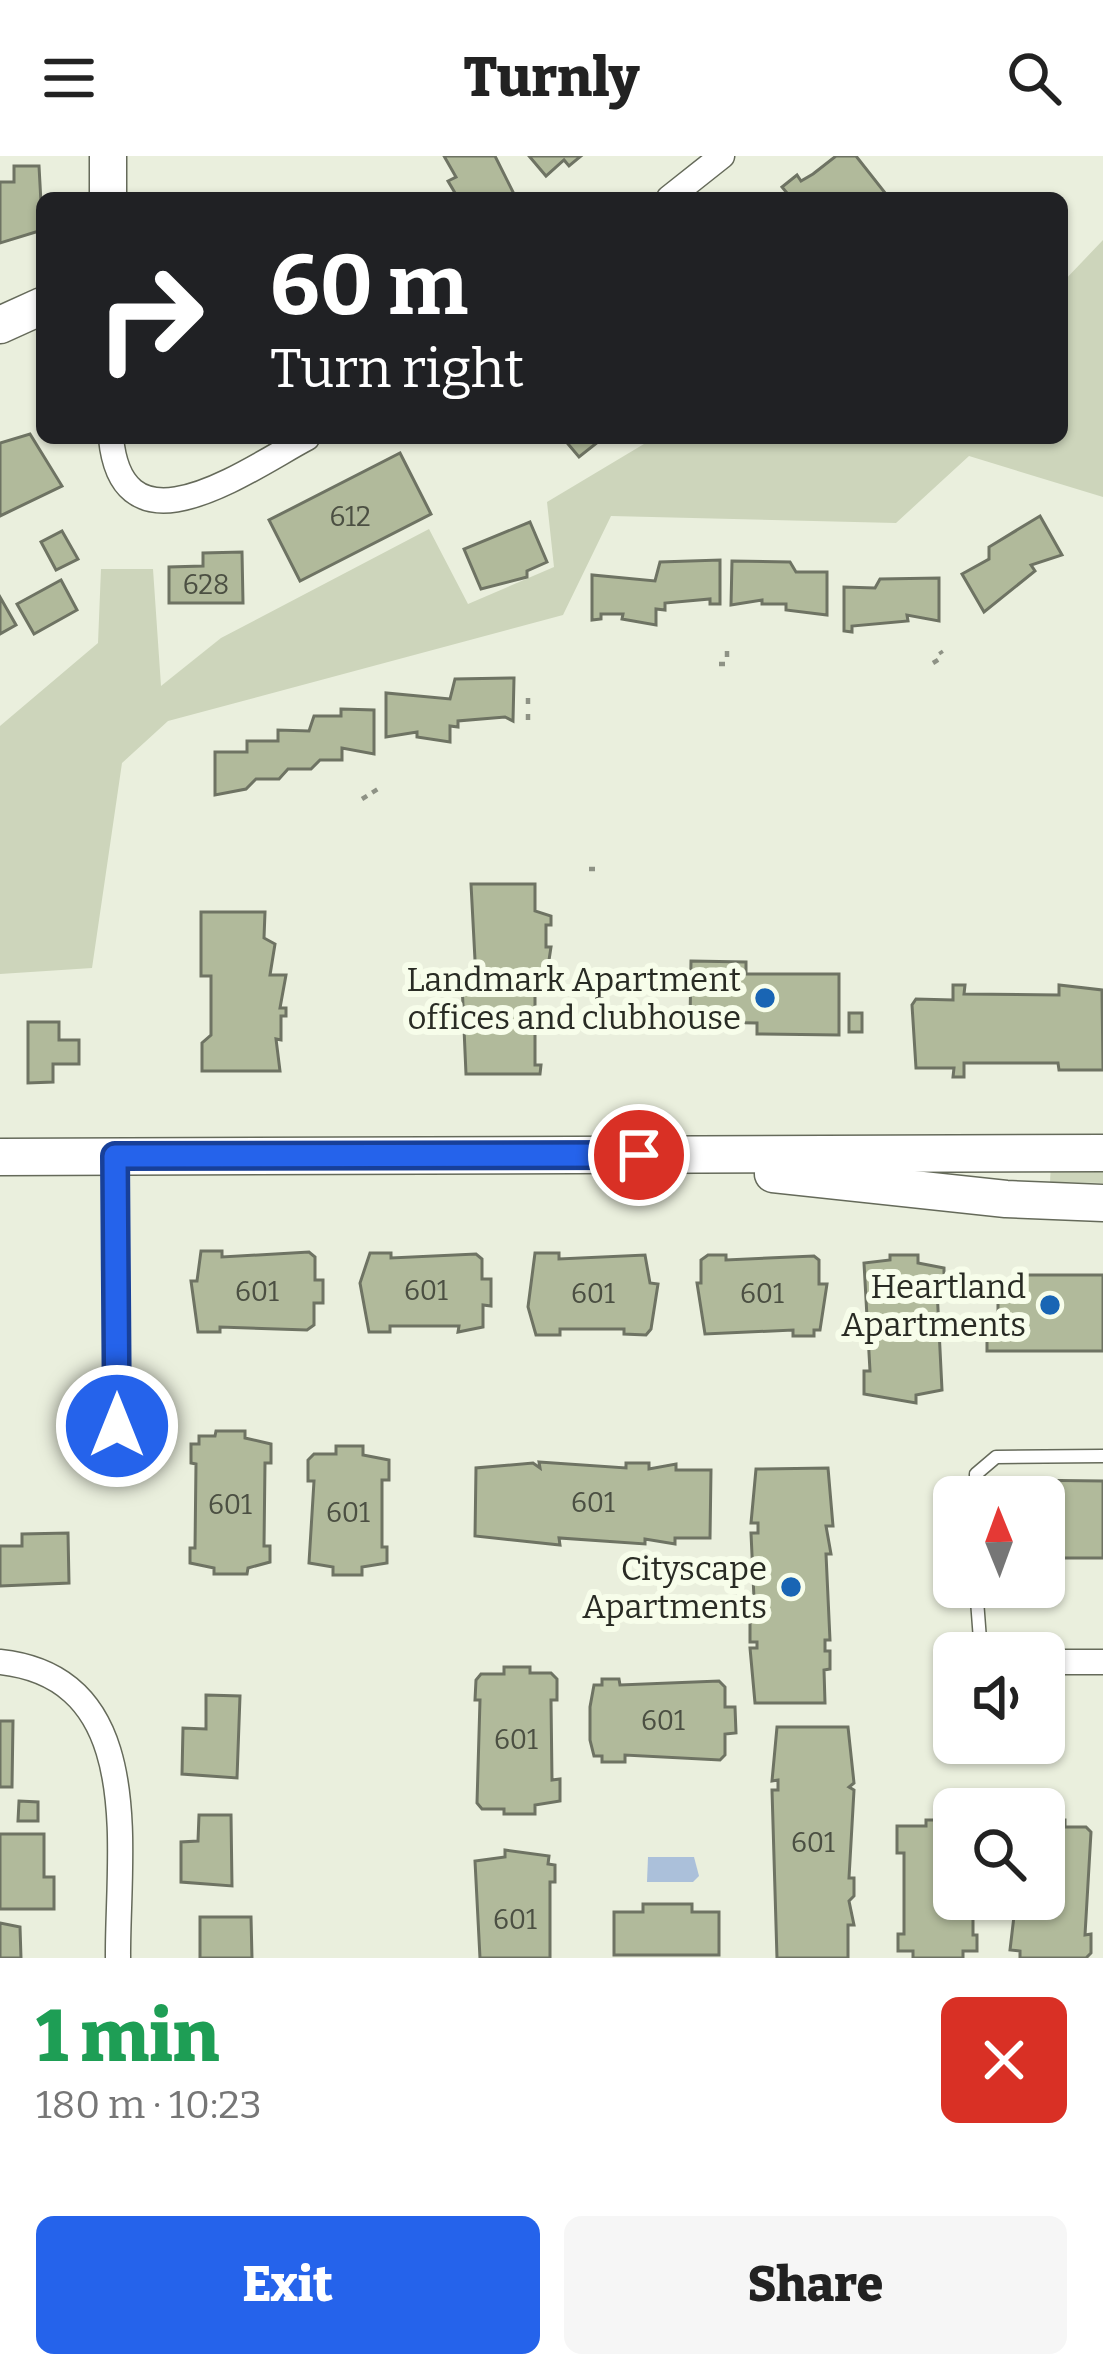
<!DOCTYPE html>
<meta charset="utf-8">
<style>
:root{--surface:#fff;--page:#f6f6f6;--text:#222;--muted:#767676;--accent:#2563eb}
body{margin:0;font-family:Bitter,serif;background:var(--page);color:var(--text);height:100vh;display:flex;flex-direction:column;font-size:45px;white-space:nowrap}
*{box-sizing:border-box;margin:0}
p{font-size:39px;color:var(--muted)}
.icon{flex:none;width:66px;height:66px;fill:none;stroke:currentColor;stroke-width:2;stroke-linecap:round;stroke-linejoin:round}
.map{position:relative;height:1802px;overflow:hidden}
.details{display:flex;flex-direction:column;background:var(--surface);flex:1}
.details>*{flex:none}
.top-card{position:absolute;left:36px;top:36px;width:1032px;height:252px;border-radius:18px;box-shadow:0 3px 9px #0004;background:#202124;color:#fff;overflow:hidden}
.needle{width:78px;rotate:359deg}
.fabs{position:absolute;left:933px;top:1320px;display:grid;gap:24px}
.fabs a{display:grid;place-items:center;width:132px;height:132px;border-radius:18px;background:var(--surface);box-shadow:0 3px 9px #0004;font-size:60px}
.pin{position:absolute;display:grid;place-items:center;width:102px;height:102px;color:#fff;margin:-51px;border:6px solid #fff;border-radius:50%;box-shadow:0 3px 12px #0007}
.me{position:absolute;width:132px;margin:-66px;rotate:0deg;stroke-linejoin:round;filter:drop-shadow(0 0 9px #0008)}
.turn{display:flex;align-items:center;gap:42px;height:252px;padding:0 36px;font-size:54px}
.turn .icon{width:156px;height:156px;stroke-width:2.5}
.turn b{display:block;font-size:84px;line-height:102px}
.round{display:grid;place-items:center;flex:none;width:126px;height:126px;border-radius:18px;background:var(--page)}
.overview{display:flex;align-items:center;justify-content:space-between;height:204px;padding:0 36px}
h1{font-size:72px;font-weight:800;line-height:90px;color:#1e9e55}
.button{display:flex;gap:24px;margin-top:auto;padding:24px 36px}
.button a{flex:1;height:138px;border-radius:18px;background:var(--accent);color:#fff;font-size:48px;font-weight:800;line-height:138px;text-align:center}
.button a+a{background:var(--page);color:var(--text)}
header{display:flex;justify-content:space-between;align-items:center;height:156px;padding:0 36px;background:var(--surface);font-size:54px;font-weight:800}
.map>svg:first-child{display:block}
</style>
<header><svg class="icon" aria-label="menu" viewBox="0 0 24 24"><path d="M4 6h16M4 12h16M4 18h16"/></svg>Turnly<svg class="icon" aria-label="search" viewBox="0 0 24 24"><circle cx="10" cy="10" r="6"/><path d="M15 15l6 6"/></svg></header>
<div class="map">
<svg width="1103" height="1802" viewBox="0 0 1103 1802">
<rect width="100%" height="100%" fill="#eaefdd"/>
<g fill="#cdd5bb">
<path d="M1103 84V341L969 300 896 367 611 360 563 459 168 565 122 607 92 812 0 818V570L98 487 101 413H153L161 530 221 482 429 373 468 448 554 411 547 346 654 282H1062V127Z"/>
<path d="M1051 1007H1103V1027L1050 1026Z"/>
</g>
<path fill="#abc0da" d="M648 1701H694L699 1720 693 1726H647Z"/>
<g fill="#b1ba9b" stroke="#6e7363" stroke-width="3">
<path d="M444 0H495L516 42H458L448 25 456 21Z"/>
<path d="M529 0H581L569 10 564 4 546 20Z"/>
<path d="M836 0H856L886 38 791 42 782 31 797 19 801 25 813 18Z"/>
<path d="M14 10H39L42 65 39 75 0 87V26H14Z"/>
<path d="M30 278 62 330 0 360V287Z"/>
<path d="M563 282H603L579 301Z"/>
<path d="M400 297 431 358 300 425 269 364Z"/>
<path d="M1040 360 1062 399 1031 409 1035 415 984 456 962 418 989 403V391Z"/>
<path d="M530 366 547 406 527 415V421L481 433 464 393Z"/>
<path d="M62 375 78 403 56 414 41 386Z"/>
<path d="M242 396 243 447H169V411L203 410V397Z"/>
<path d="M720 404V448H710V443L665 447V454L656 453V469L622 463 623 458H601V463L592 464V419L655 425 660 406Z"/>
<path d="M732 405 790 406 796 416H827V459L786 454V448H762V444L731 449Z"/>
<path d="M939 422V465L907 459 908 465 852 470V476L844 475V431L875 432 880 423Z"/>
<path d="M61 424 77 454 34 478 17 448Z"/>
<path d="M0 441 16 469 0 478Z"/>
<path d="M514 522 513 565 505 561 458 565V571L450 570V586L417 581V576L386 581V537L450 543 455 523Z"/>
<path d="M341 553 374 554V598L342 592V604H320L311 613H288L279 623H256L246 633 215 639V596H247V585H278V574L309 575 314 560H341Z"/>
<path d="M471 728H535V755L551 760V769H546V791H551L546 824 535 832V855L540 857 535 864V909H541L540 918H466L462 827 476 823Z"/>
<path d="M201 756H265L264 782 275 788 270 819H286L280 852H286V860H281V884L276 883 280 915H202V887L211 879V820H201Z"/>
<path d="M691 805 746 806V818H839V879L757 878V867L690 866Z"/>
<path d="M953 829H965L964 838 1059 839V829L1102 834 1103 914H1059L1058 907H964V921H953L954 912H916L912 849 916 843 953 844Z"/>
<rect x="849" y="857" width="13" height="19"/>
<path d="M28 866H59V884H79V908H53V926L28 927Z"/>
<path d="M201 1095H222V1101L309 1096 315 1101V1124H323V1147H314V1169L307 1174 220 1171V1176H198L191 1125H197Z"/>
<path d="M370 1097H391V1102L476 1098 482 1103V1123H491V1150L483 1149V1171L458 1176 459 1170H390V1176H369L360 1127Z"/>
<path d="M535 1097H559V1103L645 1099 650 1127 658 1128 651 1173 646 1179 624 1178V1173H560V1179H536L528 1151Z"/>
<path d="M708 1099H726V1104L814 1100 819 1104V1128H827L820 1174H814V1180H793V1174L705 1178 697 1127H701V1104Z"/>
<path d="M890 1099H918V1107L944 1112V1133H937L942 1234 916 1239V1247L864 1238V1215H870L864 1107 890 1104Z"/>
<path d="M1016 1119H1103V1195H987V1160H998V1139H1016Z"/>
<path d="M216 1275H245V1282L271 1288V1307H265L264 1390H270V1406L248 1412 247 1418H214V1412L190 1407V1392H195L196 1308 191 1307V1288H199V1280H215Z"/>
<path d="M336 1290H363V1299L389 1304V1324H382V1391H387V1407L362 1411V1419H333V1411L309 1407 314 1325H308V1304L314 1298H336Z"/>
<path d="M539 1306 626 1312V1307H649V1313L676 1308V1314H711L710 1382H675V1388L645 1383V1388L559 1382 560 1389 475 1380 476 1312 533 1307 540 1312Z"/>
<path d="M828 1312 833 1370H826L831 1398H826L830 1484H825V1495H830V1513L824 1514 825 1547H755L750 1492H757V1486H750V1464H755L751 1377H758V1367H751L756 1313Z"/>
<path d="M1015 1324 1103 1325V1402H1046L1044 1341H1015Z"/>
<path d="M68 1377 69 1427 0 1430V1390H22V1378Z"/>
<path d="M504 1511H530V1517H551L557 1523V1544H551L552 1624 560 1623V1645L535 1649V1658H504V1653H482L477 1647 480 1544H475L476 1524 481 1518H504Z"/>
<path d="M602 1523H619L620 1529 719 1525 725 1531V1551H735L736 1577 725 1578V1599L720 1604 625 1599V1606H602V1600H594L590 1584V1551L594 1529H602Z"/>
<path d="M206 1539 240 1540 237 1622 182 1618 183 1572 206 1573Z"/>
<path d="M0 1565H13L12 1631H0Z"/>
<path d="M777 1571H848L854 1627 849 1631 854 1634 849 1722H854V1740L849 1745 854 1769H848V1802H777L772 1634H778V1624L772 1625Z"/>
<path d="M19 1645 38 1646V1665H18Z"/>
<path d="M199 1659H231L232 1730 181 1726V1686L198 1685Z"/>
<path d="M926 1664H951L954 1670V1743H973V1779H977V1795H963V1802H913V1795H898V1778H904V1697H897V1670H926Z"/>
<path d="M1044 1664H1065V1671H1086L1091 1676 1085 1779 1091 1778V1797L1086 1802H1020V1795L1010 1794 1016 1743H1044Z"/>
<path d="M0 1678H44V1721H54V1753H0Z"/>
<path d="M505 1694 549 1700 548 1708 555 1709V1726H550V1802H480L475 1705 505 1701Z"/>
<path d="M643 1748H692V1756H719V1799H614V1756H643Z"/>
<path d="M200 1761H251L252 1802H200Z"/>
<path d="M0 1767 20 1771 21 1802H0Z"/>
</g>
<g fill="none" stroke-linecap="round" stroke-linejoin="round">
<g stroke="#656a5a" stroke-width="15">
<g id="lane">
<path d="M976 1341V1318L996 1301 1103 1300"/>
<path d="M976 1431 981 1497"/>
</g>
</g>
<g stroke="#656a5a" stroke-width="27">
<g id="street">
<path d="M669 42 722 0"/>
<path d="M111 282C123 406 250 312 307 282"/>
<path d="M115 1001 117 1270"/>
<path d="M0 1506C149 1522 117 1696 118 1802"/>
<path d="M1044 1506H1103"/>
</g>
</g>
<g stroke="#656a5a" stroke-width="39">
<g id="secondary">
<path d="M108 0V42"/>
<path d="M0 169 42 150"/>
<path d="M0 1001 1103 997"/>
<path d="M773 1018 1006 1043 1103 1047"/>
</g>
</g>
<g stroke="#8e9285" stroke-width="4.5" stroke-dasharray="6 6" stroke-linecap="butt">
<path d="M727 495V504"/>
<path d="M940 495 942 498"/>
<path d="M933 507 941 502"/>
<path d="M719 508H726"/>
<path d="M528 542V548"/>
<path d="M528 558V564"/>
<path d="M362 643 378 633"/>
<path d="M589 713H596"/>
</g>
<use href="#lane" stroke="#fff" stroke-width="12"/>
<use href="#street" stroke="#fff" stroke-width="24"/>
<use href="#secondary" stroke="#fff" stroke-width="36"/>
</g>
<g fill="none" stroke-linecap="round" stroke-linejoin="round">
<g stroke="#184099" stroke-width="30">
<path id="route" d="M117 1270 115 1000 639 999"/>
</g>
<use href="#route" stroke="#2563eb" stroke-width="21"/>
</g>
<g fill="#1965b4" stroke="#f7fdea" stroke-width="4.5">
<circle cx="765" cy="842" r="12"/>
<circle cx="1050" cy="1149" r="12"/>
<circle cx="791" cy="1431" r="12"/>
</g>
<g text-anchor="middle" stroke-width="12" stroke-linejoin="round" paint-order="stroke">
<g font-size="27" fill="#4b4f42">
<text x="350" y="370">612</text>
<text x="206" y="438">628</text>
<text x="426" y="1144">601</text>
<text x="257" y="1145">601</text>
<text x="593" y="1147">601</text>
<text x="762" y="1147">601</text>
<text x="593" y="1356">601</text>
<text x="230" y="1358">601</text>
<text x="348" y="1366">601</text>
<text x="663" y="1574">601</text>
<text x="516" y="1593">601</text>
<text x="813" y="1696">601</text>
<text x="515" y="1773">601</text>
</g>
<g font-size="33" fill="#292b24" stroke="#f7fdea" text-anchor="end">
<text x="741" y="835">Landmark Apartment<tspan x="741" dy="38">offices and clubhouse</tspan></text>
<text x="1026" y="1142">Heartland<tspan x="1026" dy="38">Apartments</tspan></text>
<text x="767" y="1424">Cityscape<tspan x="767" dy="38">Apartments</tspan></text>
</g>
</g>
</svg>
<div class="fabs">
<a><svg class="needle" viewBox="-14 -14 28 28"><path d="M0-13l5 13h-10z" fill="#e53935"/><path d="M0 13l5-13h-10z" fill="#767676"/></svg></a>
<a><svg class="icon" aria-label="sound" viewBox="0 0 24 24"><path d="M4 9h4l5-4v14l-5-4H4zM17 9q2 3 0 6"/></svg></a>
<a><svg class="icon" aria-label="search" viewBox="0 0 24 24"><circle cx="10" cy="10" r="6"/><path d="M15 15l6 6"/></svg></a>
</div>
<div class="pin" style="left:639px;top:999px;background:#d93025"><svg class="icon" aria-label="arrive" viewBox="0 0 24 24"><path d="M6 21V4h12l-3 4 3 4H6"/></svg></div>
<svg class="me" style="left:117px;top:1270px" viewBox="-20 -20 40 40"><circle r="17" fill="#2563eb" stroke="#fff" stroke-width="3"/><path d="M0-11L8 9 0 5-8 9z" fill="#fff"/></svg>
<div class="top-card">
<div class="turn"><svg class="icon" aria-label="right" viewBox="0 0 24 24"><path d="M7 20v-9h11M14 6l5 5-5 5"/></svg><div><b>60 m</b>Turn right</div></div>
</div>
</div>
<section class="details">
<div class="overview"><div><h1>1 min</h1><p>180 m · 10:23</p></div><a class="round" style="background:#d93025;color:#fff"><svg class="icon" aria-label="close" viewBox="0 0 24 24"><path d="M6 6l12 12M18 6L6 18"/></svg></a></div>
<div class="button"><a>Exit</a><a>Share</a></div>
</section>
